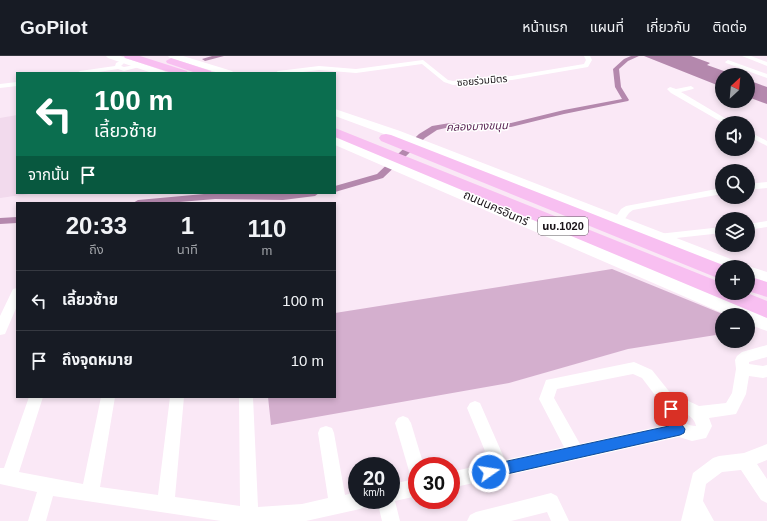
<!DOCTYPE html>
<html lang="th">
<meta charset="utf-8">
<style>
:root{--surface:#171b24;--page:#20242c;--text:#f1f3f6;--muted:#9ea1a6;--line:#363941}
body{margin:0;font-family:Helvetica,"Noto Sans Thai",sans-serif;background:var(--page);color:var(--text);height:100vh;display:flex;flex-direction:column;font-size:15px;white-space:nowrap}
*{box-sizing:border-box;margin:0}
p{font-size:13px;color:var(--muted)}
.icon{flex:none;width:22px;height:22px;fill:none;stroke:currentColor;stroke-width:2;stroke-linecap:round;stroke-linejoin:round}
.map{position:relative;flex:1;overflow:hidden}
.side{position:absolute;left:16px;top:146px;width:320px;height:196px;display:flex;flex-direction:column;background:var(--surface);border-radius:0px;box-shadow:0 2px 6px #0003}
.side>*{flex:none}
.top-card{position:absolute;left:16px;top:16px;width:320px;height:122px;border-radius:0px;box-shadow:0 2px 6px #0003;background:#0b6e4f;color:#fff;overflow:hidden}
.needle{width:26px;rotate:26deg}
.tools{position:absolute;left:715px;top:12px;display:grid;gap:8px}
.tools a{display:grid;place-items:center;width:40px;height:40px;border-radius:50%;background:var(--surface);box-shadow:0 2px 6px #0003;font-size:20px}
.speed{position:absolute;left:348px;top:401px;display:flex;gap:8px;font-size:20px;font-weight:700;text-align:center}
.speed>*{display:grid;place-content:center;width:52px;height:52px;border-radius:50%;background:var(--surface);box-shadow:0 2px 6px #0003;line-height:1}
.speed small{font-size:10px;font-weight:400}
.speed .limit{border:6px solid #d22;background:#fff;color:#111}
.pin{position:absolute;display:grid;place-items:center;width:34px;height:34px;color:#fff;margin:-17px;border-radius:8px;box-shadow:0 2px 6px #0006}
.me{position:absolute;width:44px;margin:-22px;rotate:77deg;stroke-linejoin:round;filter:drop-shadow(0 0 3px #0008)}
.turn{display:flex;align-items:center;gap:14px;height:84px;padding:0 12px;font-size:18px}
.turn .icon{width:52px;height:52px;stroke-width:2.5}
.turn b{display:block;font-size:28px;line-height:34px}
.then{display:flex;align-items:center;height:38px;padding:0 12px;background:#0003;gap:8px;font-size:15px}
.eta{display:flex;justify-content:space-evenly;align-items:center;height:68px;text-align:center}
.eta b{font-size:24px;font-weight:700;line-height:28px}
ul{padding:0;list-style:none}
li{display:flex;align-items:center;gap:12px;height:60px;padding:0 12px;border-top:1px solid var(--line)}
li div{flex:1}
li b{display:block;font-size:15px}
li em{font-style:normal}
header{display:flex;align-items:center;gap:24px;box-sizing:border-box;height:56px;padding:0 20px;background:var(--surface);border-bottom:1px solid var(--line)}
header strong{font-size:19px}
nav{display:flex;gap:22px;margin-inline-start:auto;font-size:14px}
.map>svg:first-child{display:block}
</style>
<header>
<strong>GoPilot</strong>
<nav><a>หน้าแรก</a><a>แผนที่</a><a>เกี่ยวกับ</a><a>ติดต่อ</a></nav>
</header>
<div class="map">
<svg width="767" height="465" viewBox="0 0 767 465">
<rect width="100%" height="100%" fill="#fae8f6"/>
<path fill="#f2daed" d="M17 59V137H36L0 142V62Z"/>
<path fill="#d4afce" d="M612 213 725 259H722V278L628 293 509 327 271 369 268 341H335V257Z"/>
<g fill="#b488ad">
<path d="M644 0H691L710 7 707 9 735 19H722V31Z"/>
<path d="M748 24 767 31V48L748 41Z"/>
</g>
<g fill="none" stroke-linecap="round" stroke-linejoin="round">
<g fill="#b488ad" fill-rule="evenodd">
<path d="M212 0H224L205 5 202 3Z"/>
<path d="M631 0H639L628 5 619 13 621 31 629 44 628 45 564 58 511 71H450L437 74 425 82 383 122 335 136V130L377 118 419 78 432 70 450 67H511L564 54 622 43 615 31 613 13 624 3Z"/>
<path d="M215 137 283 138 319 137 315 140 283 144 215 143 168 147H133L138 144Z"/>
<path d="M17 161V167L0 168V162Z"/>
</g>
<g fill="#fff" fill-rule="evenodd">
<path d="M584 0H590L592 4 588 11 512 24 453 29 444 26 422 8 356 17 319 14 294 17H275L278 15 319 10 356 13 423 4 448 24 453 25 512 20 584 8 586 4Z"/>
<path d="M742 0H751L767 6V10Z"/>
<path d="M122 4 125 6 121 10 124 11 140 8 143 10 124 15 118 13 92 17H77L80 15 115 10 116 7Z"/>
<path d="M728 4 767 18V22L726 7 725 6Z"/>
<path d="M17 26V30L0 32V28Z"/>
<path d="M691 30 694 32 693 33 681 36 733 67H723L671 37 667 33 670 31 676 33Z"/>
<path d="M748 75 767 85V90L748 80Z"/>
<path d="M767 126V132L748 134V128Z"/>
<path d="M722 132V138L633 154 629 157 622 167 618 168 613 165 621 153 626 150Z"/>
<path d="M767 165V171L748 174V168Z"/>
<path d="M722 171V177L658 184 653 181 658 178Z"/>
<path d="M17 232V250L5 278 0 279V260L13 233Z"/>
<path d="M767 289V301L749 306V308L763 310 767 309V321L763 322 749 320 746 338 736 358 709 362 712 370 706 382 692 385 679 381 451 432V416L490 407 467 352 470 347 475 345 480 347 505 404 564 391 539 343 546 324 634 306 652 314 676 344 682 342 699 350 726 347 732 337 736 313 735 304 737 300 742 296ZM633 318 642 322 664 351 662 360 666 369 580 388 554 342 557 333ZM678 356H682C688 358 695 363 696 370 688 370 683 366 678 361Z"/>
<path d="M29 341H43L19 416 83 428 101 341H115L100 431 158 439 170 341H184L175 441 240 450 239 341H253L258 451 302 448 328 442 318 377 320 372 326 370 332 372 334 377 345 439 357 436V444H369L366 450 360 453 306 465H221L53 440 46 465H28L37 436 0 428V412H4Z"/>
<path d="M403 360 408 362 411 367 424 410H417V440L395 445 400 465H382L377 444H391V428L416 423 411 421 409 415 395 367 398 362Z"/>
<path d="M767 388V404L757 408 767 423V447L761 444 741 414 722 416 706 428 703 445 714 465H681L693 417 713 402 719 400 744 397Z"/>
<path d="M551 437 557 440 569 465H551L547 456 511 465H467L470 459 476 456Z"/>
</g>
<g fill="#fff" fill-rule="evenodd">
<path d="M106 0H120L164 15 166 17H152L108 2Z"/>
<path d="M168 0H183L232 15 234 17H219L170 2Z"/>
<path d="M335 53 400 75 741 207 744 211H722V212L392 81 335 60Z"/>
<path d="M335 80 767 260V275L748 268V259H727L335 89Z"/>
<path d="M748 210 767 216V229L748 223V211H744Z"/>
</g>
<g fill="#f8bff1" fill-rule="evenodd">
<path d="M124 0H140L187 15 188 17H172L125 2Z"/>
<path d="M171 2 211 15 212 17H196L167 7 166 5Z"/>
<path d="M335 72 722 227V237H747L767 245V262L335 81Z"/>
<path d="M386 78 391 79 728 211H722V223L715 221 381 85 379 82 381 79Z"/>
<path d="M748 220 767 226V241L748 235Z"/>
</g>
</g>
<path fill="#1a73e8" stroke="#114b97" d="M671 348 675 349 677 362 685 373 684 377 680 379 489 422 484 420 482 416 484 411 489 409 669 370 664 356 667 349Z"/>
<g text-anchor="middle" stroke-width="3" stroke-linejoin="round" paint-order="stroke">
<g font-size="10" fill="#181217" stroke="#fff">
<text transform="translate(482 24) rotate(-5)" y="4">ซอยร่วมมิตร</text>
</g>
<g font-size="11" font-style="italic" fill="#582252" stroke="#fff">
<text transform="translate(477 70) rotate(-2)" y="4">คลองบางขนุน</text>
</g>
<rect fill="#fff" stroke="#5d595d" stroke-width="1" x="538" y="161" width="50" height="18" rx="3"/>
<g font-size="11" font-weight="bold" fill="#181217">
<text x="563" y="174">นบ.1020</text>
</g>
<g font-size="12" fill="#181217" stroke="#fff">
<text transform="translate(496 152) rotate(24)" y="4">ถนนนครอินทร์</text>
</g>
</g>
</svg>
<div class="tools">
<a><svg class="needle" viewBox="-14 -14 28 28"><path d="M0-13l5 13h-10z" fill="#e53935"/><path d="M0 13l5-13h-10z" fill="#9ea1a6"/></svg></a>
<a><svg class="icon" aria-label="sound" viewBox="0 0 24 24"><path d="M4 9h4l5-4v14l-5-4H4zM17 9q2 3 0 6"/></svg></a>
<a><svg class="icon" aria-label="search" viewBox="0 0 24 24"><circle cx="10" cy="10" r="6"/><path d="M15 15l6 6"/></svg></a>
<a><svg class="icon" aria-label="layers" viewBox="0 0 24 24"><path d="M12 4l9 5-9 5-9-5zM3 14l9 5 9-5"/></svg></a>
<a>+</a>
<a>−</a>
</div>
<div class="speed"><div>20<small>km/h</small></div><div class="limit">30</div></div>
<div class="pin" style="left:671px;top:353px;background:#d93025"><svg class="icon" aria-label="arrive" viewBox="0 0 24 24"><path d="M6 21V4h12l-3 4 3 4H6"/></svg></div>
<svg class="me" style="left:489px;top:416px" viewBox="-20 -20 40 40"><circle r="17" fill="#1a73e8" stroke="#fff" stroke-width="3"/><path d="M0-11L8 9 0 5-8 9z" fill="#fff"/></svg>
<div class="top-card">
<div class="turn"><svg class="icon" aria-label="left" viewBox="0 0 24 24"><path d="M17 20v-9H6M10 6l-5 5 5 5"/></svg><div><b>100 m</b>เลี้ยวซ้าย</div></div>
<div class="then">จากนั้น<svg class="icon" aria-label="arrive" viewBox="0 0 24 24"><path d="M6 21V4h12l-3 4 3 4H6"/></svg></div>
</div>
<section class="side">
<div class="eta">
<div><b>20:33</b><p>ถึง</p></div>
<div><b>1</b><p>นาที</p></div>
<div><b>110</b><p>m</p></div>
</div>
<ul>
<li><svg class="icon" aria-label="left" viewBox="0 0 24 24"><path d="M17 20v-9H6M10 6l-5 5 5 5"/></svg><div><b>เลี้ยวซ้าย</b></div><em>100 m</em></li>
<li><svg class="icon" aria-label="arrive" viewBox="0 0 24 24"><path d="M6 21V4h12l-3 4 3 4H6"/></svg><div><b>ถึงจุดหมาย</b></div><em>10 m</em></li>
</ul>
</section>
</div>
